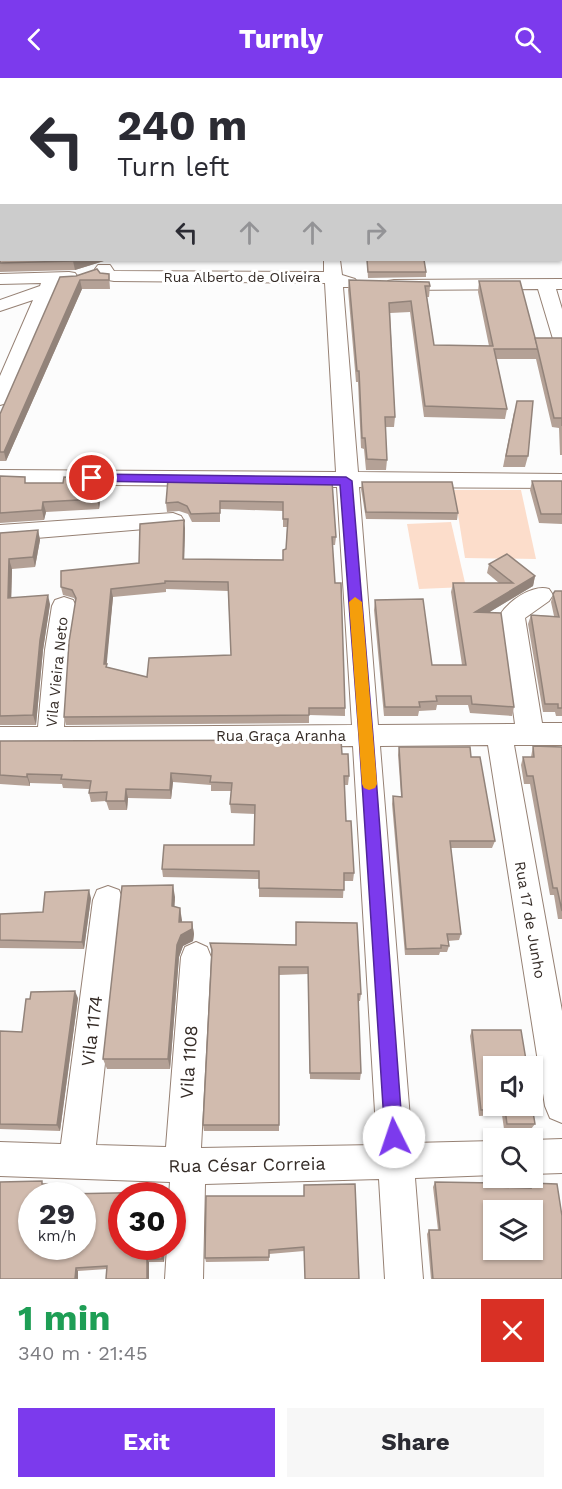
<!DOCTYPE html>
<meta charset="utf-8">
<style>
:root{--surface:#fff;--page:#f7f7f7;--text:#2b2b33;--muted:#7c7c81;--accent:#7c3aed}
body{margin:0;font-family:"Work Sans",sans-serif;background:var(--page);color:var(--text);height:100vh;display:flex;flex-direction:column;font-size:22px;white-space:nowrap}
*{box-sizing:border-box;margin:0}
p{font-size:20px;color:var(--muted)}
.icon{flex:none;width:33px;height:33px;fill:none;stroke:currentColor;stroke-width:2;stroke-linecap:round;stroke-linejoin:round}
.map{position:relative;height:1201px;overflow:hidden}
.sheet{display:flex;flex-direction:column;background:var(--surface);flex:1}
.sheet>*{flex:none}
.hud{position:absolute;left:0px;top:0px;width:562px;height:183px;box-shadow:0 2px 4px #0004;background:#fff;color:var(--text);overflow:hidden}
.fabs{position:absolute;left:483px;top:978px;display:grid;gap:12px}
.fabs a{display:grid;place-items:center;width:60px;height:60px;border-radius:0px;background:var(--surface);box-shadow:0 2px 4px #0004;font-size:30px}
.speed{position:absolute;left:18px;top:1104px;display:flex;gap:12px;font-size:30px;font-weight:700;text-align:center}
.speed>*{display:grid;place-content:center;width:78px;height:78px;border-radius:50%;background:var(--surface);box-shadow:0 2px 4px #0004;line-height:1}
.speed small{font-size:15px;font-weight:400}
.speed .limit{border:9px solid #d22;background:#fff;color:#111}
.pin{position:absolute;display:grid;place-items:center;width:51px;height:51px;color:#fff;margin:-26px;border:3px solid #fff;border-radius:50%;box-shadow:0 2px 6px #0007}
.me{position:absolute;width:66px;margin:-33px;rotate:356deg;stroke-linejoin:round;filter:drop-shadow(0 0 4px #0008)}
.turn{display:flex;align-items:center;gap:21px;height:126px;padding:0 18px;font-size:27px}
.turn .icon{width:78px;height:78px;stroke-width:2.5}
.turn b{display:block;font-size:42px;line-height:51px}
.lanes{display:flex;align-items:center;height:57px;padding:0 18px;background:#0003;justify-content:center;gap:30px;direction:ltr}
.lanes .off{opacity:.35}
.round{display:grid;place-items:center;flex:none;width:63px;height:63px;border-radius:0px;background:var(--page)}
.overview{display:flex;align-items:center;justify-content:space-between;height:102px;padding:0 18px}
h1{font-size:36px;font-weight:700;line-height:45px;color:#1e9e55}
.primary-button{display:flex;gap:12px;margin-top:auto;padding:12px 18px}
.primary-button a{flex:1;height:69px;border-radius:0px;background:var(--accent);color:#fff;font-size:24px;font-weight:700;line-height:69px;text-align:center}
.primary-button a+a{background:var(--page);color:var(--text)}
header{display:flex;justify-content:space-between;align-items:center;height:78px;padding:0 18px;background:var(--accent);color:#fff;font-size:27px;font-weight:700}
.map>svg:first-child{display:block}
</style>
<header><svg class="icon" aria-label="back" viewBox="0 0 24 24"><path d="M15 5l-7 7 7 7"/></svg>Turnly<svg class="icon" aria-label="search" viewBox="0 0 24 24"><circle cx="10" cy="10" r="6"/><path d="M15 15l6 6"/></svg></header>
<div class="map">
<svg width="562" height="1201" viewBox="0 0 562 1201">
<rect width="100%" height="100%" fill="#fcfcfc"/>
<g fill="#fcddcb">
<path d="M454 412H521L536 481 465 480Z"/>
<path d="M451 444 466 509 419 511 407 446Z"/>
</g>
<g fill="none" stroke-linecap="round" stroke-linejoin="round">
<g stroke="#968174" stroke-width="2">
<g id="minor">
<path d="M383 0H402L403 2H384Z"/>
<rect x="435" y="0" width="14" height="2"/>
<rect x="561" y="44" width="1" height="8"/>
<path d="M324 182H340L342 197 355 201 358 205 355 209H343L358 394 562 396V410L359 409 378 647 515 646 500 537C508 523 533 506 549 511L553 517 549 523 525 540 542 645H562V667H514L562 933V1045L550 1040 545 1028 488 667 380 668 412 1065 494 1063V1097L415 1100 423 1201H385L379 1101 205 1106 203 1201H165L167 1168H172V1118H169L170 1104 0 1098V1064L61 1066 93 822 97 812 108 808 119 812 123 822 96 1067 166 1069 181 879 185 869 196 864 207 869 211 879 201 1070 377 1067 353 668 0 671V649H38L45 572 52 528 55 522 64 519 73 522 76 528 69 572 64 649 352 647 337 409 0 406V392L336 394 325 205 114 203 102 201 95 191 98 187H110L114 193 324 194Z"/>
<path d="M69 194 75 195 78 199 75 203 59 205V210L55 214 10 321 7 325 0 327V298L33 222 0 233V222L40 208 41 205 0 206V196Z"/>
<path d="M562 201V211H556L562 231V267L555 265 553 261 538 211 394 212 388 211 385 207 388 203 394 202Z"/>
<path d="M173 435 181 438 184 443 181 448 0 463V447Z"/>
<path d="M562 1061V1095L532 1096V1062Z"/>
</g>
</g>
<use href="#minor" fill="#fff" fill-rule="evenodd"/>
</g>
<g fill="#b4a196" fill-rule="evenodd">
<path d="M0 0H124L122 2H2V94H0V36L1 31 0 30Z"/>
<path d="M407 0H434V2H413Z"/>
<path d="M446 0H562V42H561V2H446Z"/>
<rect x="0" y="99" width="2" height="29"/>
<path d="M0 156 2 182H107L75 192 0 194Z"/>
<path d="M367 182H424L426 194V199L368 200Z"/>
<path d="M100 195 109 196 110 211H82L6 383H0V336L76 198Z"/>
<path d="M349 202 430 208 429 219H427L434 267 489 268 478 214 479 203 535 260H562V377H560L559 350 552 349 536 281H496L507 331 505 341 424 339 410 234 390 235 395 339 394 349H385L387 382 386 392H366L364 371 361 370 358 304H356L348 212Z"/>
<path d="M514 334 528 378 525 389H503Z"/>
<path d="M0 398 27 405H63L100 401 102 411 99 431 46 434 44 442 0 445Z"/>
<path d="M332 403 336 459 335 467H332L345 630V638L309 637V645L66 647 64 639 76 524 74 520 63 517 61 509 139 485 185 450 184 481 283 482 286 471 287 449H283V433L220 431V444H192L188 436 179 433 167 434 166 425ZM166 511 228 513 231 577 147 599 107 589 106 586 113 519 166 514Z"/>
<path d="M532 403H562V446L539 445 530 412Z"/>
<path d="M362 404 458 435 457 442 366 441 361 411Z"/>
<path d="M38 452 40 462 35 489 12 491 11 520 50 526 43 572 36 647H0V455Z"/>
<path d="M489 486 535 498 533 508 488 535 514 629 512 638 470 635 468 627H437L436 632 419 633 418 638H384L374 532 375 522 432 587H462L451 514 453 505H499L487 495Z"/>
<path d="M562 513V638H556L555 634H543L528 546 531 537 554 538 551 524 553 516Z"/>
<path d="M0 663 342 676 349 698 348 707H344L346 743 354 795 353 803H344L343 820 259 819V801L163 799 162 791 254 767 255 736 231 735 230 726 231 713H211V707L173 704 171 721 128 720 127 732H109L106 723 91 724 89 715V711L63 710 62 706 30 705V708L0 706Z"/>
<path d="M533 668 562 669V841H558L554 817H550L530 706H524L521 687 523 679H531Z"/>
<path d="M399 669 471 679 495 763 492 770H451L461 856 459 862 448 863 449 868 447 874H440L439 877H405L392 726 393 718H401L398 677Z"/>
<path d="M175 819 174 828 180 830 181 844H192L194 856 193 863 183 868 179 879 170 991H107L103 981Z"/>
<path d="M91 820 84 871 0 870V836L43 834Z"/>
<path d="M210 865 296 867 361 916 360 923H358L361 995 360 1002 310 1001 308 896 279 897V1053H204L203 1047 212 876Z"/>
<path d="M78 920 60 1053 0 1051V953L22 954Z"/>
<path d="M472 952 532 1028 535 1046 531 1051H504L502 1037 479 1038 470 958Z"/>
<path d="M435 1104 496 1109H527L530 1105 562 1201H431L427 1156 429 1152H438L433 1109Z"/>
<path d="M44 1106H65L67 1110V1116L122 1118 165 1168 164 1184H149L107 1191 78 1193V1201Z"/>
<path d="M304 1118V1173L269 1176V1183L206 1184 205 1180Z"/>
</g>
<g fill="#92837a">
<path d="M112 0H124L122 2H110Z"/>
<path d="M78 182H107L75 192 73 183Z"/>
<path d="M80 202 82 211 6 383 4 374Z"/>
<path d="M100 401 102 411 99 431 97 421Z"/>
<path d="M43 424 46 434 44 442 42 432Z"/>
<path d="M184 442 185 450 184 489 183 481Z"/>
<path d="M38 452 40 462 35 489 33 479Z"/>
<path d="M9 481 12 491 11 530 8 520Z"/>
<path d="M535 498 533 508 473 544 475 534Z"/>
<path d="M111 511 113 519 106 594 104 586Z"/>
<path d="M48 517 50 526 43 572 36 647 33 637 40 562Z"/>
<path d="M171 695 173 704 171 721 170 712Z"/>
<path d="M27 696 30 705V708L27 699Z"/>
<path d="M126 711 128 720 127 732 125 723Z"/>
<path d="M173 807 175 819 174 839 172 828Z"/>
<path d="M89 812 91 820 84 871 82 864Z"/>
<path d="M180 830 182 842 181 856 179 844Z"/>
<path d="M192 844 194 856 193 863 183 868 179 879 170 991 168 981 177 867 181 857Z"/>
<path d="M75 913 78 920 60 1053 57 1047Z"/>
<path d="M65 1106 67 1110 66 1118 64 1116Z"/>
<path d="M163 1168H165L164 1184 162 1181Z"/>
<path d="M147 1181 149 1184V1201H147Z"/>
<path d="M76 1190 78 1193V1201H75Z"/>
</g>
<g fill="#d1bbae" stroke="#92837a" stroke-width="1.5" fill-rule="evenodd">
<path d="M0 0H112L110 2H2V24L0 23Z"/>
<path d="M127 0H195V2H126Z"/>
<path d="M233 0H298V2H229V1Z"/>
<path d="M456 0H562V35H561V2H457Z"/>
<path d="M2 29V86H0V36Z"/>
<rect x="0" y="99" width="2" height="20"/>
<path d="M2 154V182H78L73 183 0 185V156Z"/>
<path d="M367 182H424L426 194H368Z"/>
<path d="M97 191 100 195 109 196V202H80L4 374H0V336L60 199 76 198Z"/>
<path d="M349 202 429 204 430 208H425L434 267 493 268 479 203H520L538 271H494L507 331 425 328 411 223 389 225 395 339H385L387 382 367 381 365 360H362L359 293H357Z"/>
<path d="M535 260H562V348V340H554Z"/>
<path d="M517 323H533L528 378H506Z"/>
<path d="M0 398 25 399V405H63L64 399 100 401 97 421 43 424 42 432 0 435Z"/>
<path d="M168 401 332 403 336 459H332L335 505H341L345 630H309V637L64 639 69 564 76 520 72 512 61 509V493L139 485 140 446 184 442 183 481 283 482V472L286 471 288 441H283V424L220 423V435L191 436 187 428 178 424 166 425ZM165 503 228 504 231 577 149 580 147 599 106 589 107 586H104L111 511 165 505Z"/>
<path d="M532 403H562V436H541Z"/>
<path d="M362 404H452L458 435 366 434Z"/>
<path d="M38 452 33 479 9 481 8 520 48 517 40 562 33 637 0 638V455Z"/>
<path d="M507 476 535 498 475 534 501 535 514 629 472 626 471 618H436L437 623 419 624 420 629H385L375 522 423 521 432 587H466L453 505H513L489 486Z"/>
<path d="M555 513H562V630H558V626H545L531 537 559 539 553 516Z"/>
<path d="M341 662 342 676H348L349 698H344L346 743H351L354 795H344V812L259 810V793L162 791 164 767H254L255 727 230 726 232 705 210 704 211 698 171 695 170 712 126 711 125 723H106L107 714 89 715 91 703 61 701 62 697 27 696V699L0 697V663Z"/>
<path d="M533 668 562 669V833L557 810H553L533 698H527L523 679H534Z"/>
<path d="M399 669H470L471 679H480L495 763H450L461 856H447L449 868 441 867V870L406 871 393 718 402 719Z"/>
<path d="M173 807 172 828 180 830 179 844H192V851L181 857 177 867 168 981H103L122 808Z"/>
<path d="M89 812 82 864 0 862V836L43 834 45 814Z"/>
<path d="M296 844 357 845 361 916H358L361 995H310L308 889H279V1047H203L212 872 210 865 296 867Z"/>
<path d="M75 913 57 1047 0 1046V953L22 954 26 921H30L31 914Z"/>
<path d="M472 952H521L527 988H494V1028H532L535 1046H507L505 1031 481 1032Z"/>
<path d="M42 1103V1106H65L64 1116 166 1114 169 1117V1118H122V1168H163L162 1181H147V1201H106L107 1188 76 1190 75 1201H0V1104ZM32 1118H82V1168H32Z"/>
<path d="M435 1104 495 1105 496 1109 531 1110 530 1105 557 1106 562 1138V1201H433L429 1152H440ZM494 1132H532V1172H494Z"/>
<path d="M355 1106 359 1201H305L304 1169 269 1172V1179L205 1180 206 1118H304V1107Z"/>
</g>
<path fill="#7c3aed" stroke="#51269a" stroke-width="1.5" d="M92 396 346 399 352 403 373 658 403 1059 400 1066 394 1069 387 1066 385 1059 359 658 340 407 88 403 86 400Z"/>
<path fill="#f59e0b" d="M355 519 362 524 377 706 375 710 369 712 364 710 362 706 349 524Z"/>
<g text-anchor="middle" stroke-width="6" stroke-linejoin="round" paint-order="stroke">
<g font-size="14" fill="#342b26" stroke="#fff">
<text x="242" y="204">Rua Alberto de Oliveira</text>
</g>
<g font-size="15" fill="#342b26" stroke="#fff">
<text transform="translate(57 594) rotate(-84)" y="5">Vila Vieira Neto</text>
<text x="281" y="663">Rua Graça Aranha</text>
<text transform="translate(530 842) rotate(80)" y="5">Rua 17 de Junho</text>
</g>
<g font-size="18" fill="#342b26" stroke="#fff">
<text transform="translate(92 953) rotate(-83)" y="6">Vila 1174</text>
<text transform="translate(189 984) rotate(-86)" y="6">Vila 1108</text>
<text transform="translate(247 1087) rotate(-1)" y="6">Rua César Correia</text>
</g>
</g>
</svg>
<div class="fabs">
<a><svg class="icon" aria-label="sound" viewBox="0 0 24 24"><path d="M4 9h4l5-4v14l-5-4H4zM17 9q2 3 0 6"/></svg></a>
<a><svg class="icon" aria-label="search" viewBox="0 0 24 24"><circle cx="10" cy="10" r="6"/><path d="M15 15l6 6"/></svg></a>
<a><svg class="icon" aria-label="layers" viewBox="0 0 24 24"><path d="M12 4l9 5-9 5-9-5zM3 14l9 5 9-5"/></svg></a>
</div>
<div class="speed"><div>29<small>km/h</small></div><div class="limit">30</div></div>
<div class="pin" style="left:92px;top:400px;background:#d93025"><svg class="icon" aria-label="arrive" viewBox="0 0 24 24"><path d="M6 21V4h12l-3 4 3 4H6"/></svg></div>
<svg class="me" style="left:394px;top:1059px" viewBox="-20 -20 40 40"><circle r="19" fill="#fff"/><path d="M0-13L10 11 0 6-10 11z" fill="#7c3aed"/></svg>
<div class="hud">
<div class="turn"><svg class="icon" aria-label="left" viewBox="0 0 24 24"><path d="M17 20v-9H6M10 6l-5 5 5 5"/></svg><div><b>240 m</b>Turn left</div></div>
<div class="lanes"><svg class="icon" aria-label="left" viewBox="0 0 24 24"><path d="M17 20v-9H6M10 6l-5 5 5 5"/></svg><svg class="icon off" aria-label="ahead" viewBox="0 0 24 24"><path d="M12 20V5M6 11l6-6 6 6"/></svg><svg class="icon off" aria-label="ahead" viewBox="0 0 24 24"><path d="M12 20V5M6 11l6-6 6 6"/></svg><svg class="icon off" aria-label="right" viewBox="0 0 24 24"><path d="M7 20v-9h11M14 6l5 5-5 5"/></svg></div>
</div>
</div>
<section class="sheet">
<div class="overview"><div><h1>1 min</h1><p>340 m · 21:45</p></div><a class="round" style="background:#d93025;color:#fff"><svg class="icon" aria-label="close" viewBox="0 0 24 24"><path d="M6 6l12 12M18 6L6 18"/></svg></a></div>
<div class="primary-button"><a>Exit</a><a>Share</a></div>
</section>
